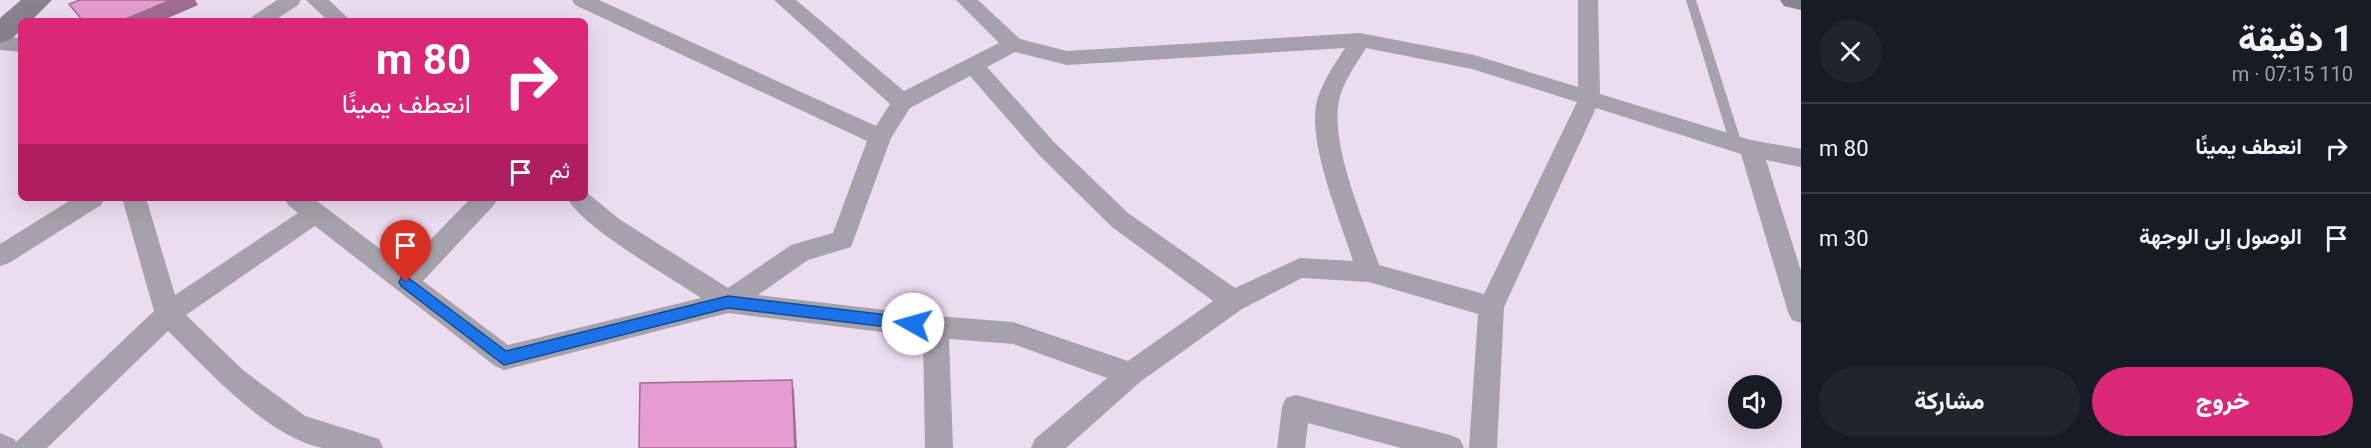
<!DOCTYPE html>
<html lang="ar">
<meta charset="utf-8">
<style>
:root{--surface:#171b24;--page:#20242c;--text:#f1f3f6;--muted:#9ea1a6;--line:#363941;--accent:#db2777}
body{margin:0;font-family:Roboto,Vazirmatn,sans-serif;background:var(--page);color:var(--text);direction:rtl;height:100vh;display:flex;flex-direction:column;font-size:22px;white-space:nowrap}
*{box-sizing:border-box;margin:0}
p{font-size:20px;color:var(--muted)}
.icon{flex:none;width:33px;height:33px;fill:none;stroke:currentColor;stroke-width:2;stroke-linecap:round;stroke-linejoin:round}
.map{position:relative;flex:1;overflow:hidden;direction:ltr}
.details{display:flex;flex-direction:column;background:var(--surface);width:570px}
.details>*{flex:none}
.banner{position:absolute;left:18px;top:18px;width:570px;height:183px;border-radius:9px;box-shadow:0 6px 24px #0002;direction:rtl;background:#db2777;color:#fff;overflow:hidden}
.tools{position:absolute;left:1728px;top:375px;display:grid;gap:12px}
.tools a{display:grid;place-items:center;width:54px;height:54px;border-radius:50%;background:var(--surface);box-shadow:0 6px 24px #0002;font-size:30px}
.pin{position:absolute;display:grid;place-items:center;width:51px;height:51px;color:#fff;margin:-62px -26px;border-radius:50% 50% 50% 0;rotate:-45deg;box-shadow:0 0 6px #0007}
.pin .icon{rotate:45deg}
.me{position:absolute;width:66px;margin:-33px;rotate:277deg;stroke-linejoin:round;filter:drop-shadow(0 0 4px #0008)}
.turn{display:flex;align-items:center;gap:21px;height:126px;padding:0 18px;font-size:27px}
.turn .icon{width:78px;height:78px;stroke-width:2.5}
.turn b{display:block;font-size:42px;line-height:51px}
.then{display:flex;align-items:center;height:57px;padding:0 18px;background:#0003;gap:12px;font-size:22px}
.round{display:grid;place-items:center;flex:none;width:63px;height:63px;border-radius:32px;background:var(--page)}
.headline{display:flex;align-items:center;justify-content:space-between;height:102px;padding:0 18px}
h1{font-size:36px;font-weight:800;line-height:45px}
.cta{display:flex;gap:12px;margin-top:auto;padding:12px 18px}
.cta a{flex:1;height:69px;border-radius:36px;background:var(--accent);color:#fff;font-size:24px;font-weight:800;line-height:69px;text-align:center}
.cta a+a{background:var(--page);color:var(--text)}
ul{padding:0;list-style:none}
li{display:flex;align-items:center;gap:18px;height:90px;padding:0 18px;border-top:2px solid var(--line)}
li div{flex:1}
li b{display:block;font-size:22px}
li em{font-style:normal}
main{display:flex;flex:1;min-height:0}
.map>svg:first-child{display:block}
</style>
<main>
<section class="details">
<div class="headline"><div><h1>1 دقيقة</h1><p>110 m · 07:15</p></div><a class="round"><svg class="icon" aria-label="close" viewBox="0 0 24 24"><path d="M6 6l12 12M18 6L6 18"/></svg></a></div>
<ul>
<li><svg class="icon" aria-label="right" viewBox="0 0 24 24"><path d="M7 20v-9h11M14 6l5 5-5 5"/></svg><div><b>انعطف يمينًا</b></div><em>80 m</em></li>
<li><svg class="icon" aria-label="arrive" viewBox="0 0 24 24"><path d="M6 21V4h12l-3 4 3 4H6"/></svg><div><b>الوصول إلى الوجهة</b></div><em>30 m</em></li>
</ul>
<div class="cta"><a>خروج</a><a>مشاركة</a></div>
</section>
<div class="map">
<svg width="1801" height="448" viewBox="0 0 1801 448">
<rect width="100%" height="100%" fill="#ebdcef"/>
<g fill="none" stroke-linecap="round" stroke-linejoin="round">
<path fill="#a5a2ab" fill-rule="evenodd" d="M1686 0H1696L1742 144 1740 147H1732L1730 144Z"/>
<g fill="#a5a2ab" fill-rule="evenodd">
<path d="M277 0H301L298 5 274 21H250L253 16Z"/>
<path d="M306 0H329L351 21H328Z"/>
<path d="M572 0H599L876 126 890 104 774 0H796L904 91 999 43 956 0H978L1020 39 1067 51 1360 33 1474 55 1578 87V0H1598L1600 94 1751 140 1801 149V167L1766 160 1801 271V323L1792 320 1788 312 1741 154 1596 108 1504 307 1497 448H1469L1478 314 1369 282 1302 278 1242 309 1140 382 1066 448H1031L1035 439 1107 378 1013 344 949 339 953 448H925L923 337 728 313 504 370 495 366 315 226 186 315 244 371 305 416 379 439 383 448C364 448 342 448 323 448 267 437 208 370 168 331L47 448H0V433L14 439 16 442 154 311 122 198H146L175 295 298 213 288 205 284 198H313L404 267 471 198H498L494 205 423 281 508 345 701 298C670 277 583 228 567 198H585V191L619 219 728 288 791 245 833 233 867 141 575 5ZM1345 48C1334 65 1320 85 1316 105 1309 148 1340 219 1353 261L1300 258 1235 288 1128 213 1054 142 987 67 1015 52 1067 65ZM1366 48 1472 69 1577 102 1484 294 1379 265C1364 221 1333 152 1338 107 1340 86 1355 66 1366 48ZM970 76 1038 154 1112 227 1213 301 1128 361 1013 322 936 316 758 295 808 260 851 247 891 138 910 108Z"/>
<path d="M0 36 21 38V52L0 50Z"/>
<path d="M74 198H105L101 205 9 263 0 266V244Z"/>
<path d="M1296 395 1450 435 1460 439 1464 448H1401L1308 423 1305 448H1277L1282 407 1286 398Z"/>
</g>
<g fill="#878390" fill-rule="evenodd">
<path d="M21 0H52L31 21H21V30L10 40 0 43V18Z"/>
<path d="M1780 0H1801V10L1784 6Z"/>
</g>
</g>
<g fill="#a06e90">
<path d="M171 0H195L198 5 161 21H121Z"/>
<path d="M792 380 794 391 797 448H795Z"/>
</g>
<g fill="#e49dce" stroke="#a06e90" stroke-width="1.5">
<path d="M80 0H171L121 21H83L69 4Z"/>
<path d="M792 380 795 448H639L640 383Z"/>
</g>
<path fill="#1a73e8" stroke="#114b97" stroke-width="1.5" d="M406 276 506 351 728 296 913 318 918 320 920 324 918 329 913 330 728 308 504 365 401 286 399 282 401 278Z"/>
</svg>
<div class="tools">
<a><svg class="icon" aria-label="sound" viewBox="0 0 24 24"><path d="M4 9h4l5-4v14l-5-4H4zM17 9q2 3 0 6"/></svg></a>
</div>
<div class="pin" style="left:406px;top:282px;background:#d93025"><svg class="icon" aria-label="arrive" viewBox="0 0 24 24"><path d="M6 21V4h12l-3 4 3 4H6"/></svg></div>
<svg class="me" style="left:913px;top:324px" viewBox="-20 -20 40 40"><circle r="19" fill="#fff"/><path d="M0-13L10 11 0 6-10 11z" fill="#1a73e8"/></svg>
<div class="banner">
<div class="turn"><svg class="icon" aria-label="right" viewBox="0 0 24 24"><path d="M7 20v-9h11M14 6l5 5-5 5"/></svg><div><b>80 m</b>انعطف يمينًا</div></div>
<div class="then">ثم<svg class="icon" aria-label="arrive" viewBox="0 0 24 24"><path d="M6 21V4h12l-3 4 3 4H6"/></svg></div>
</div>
</div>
</main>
